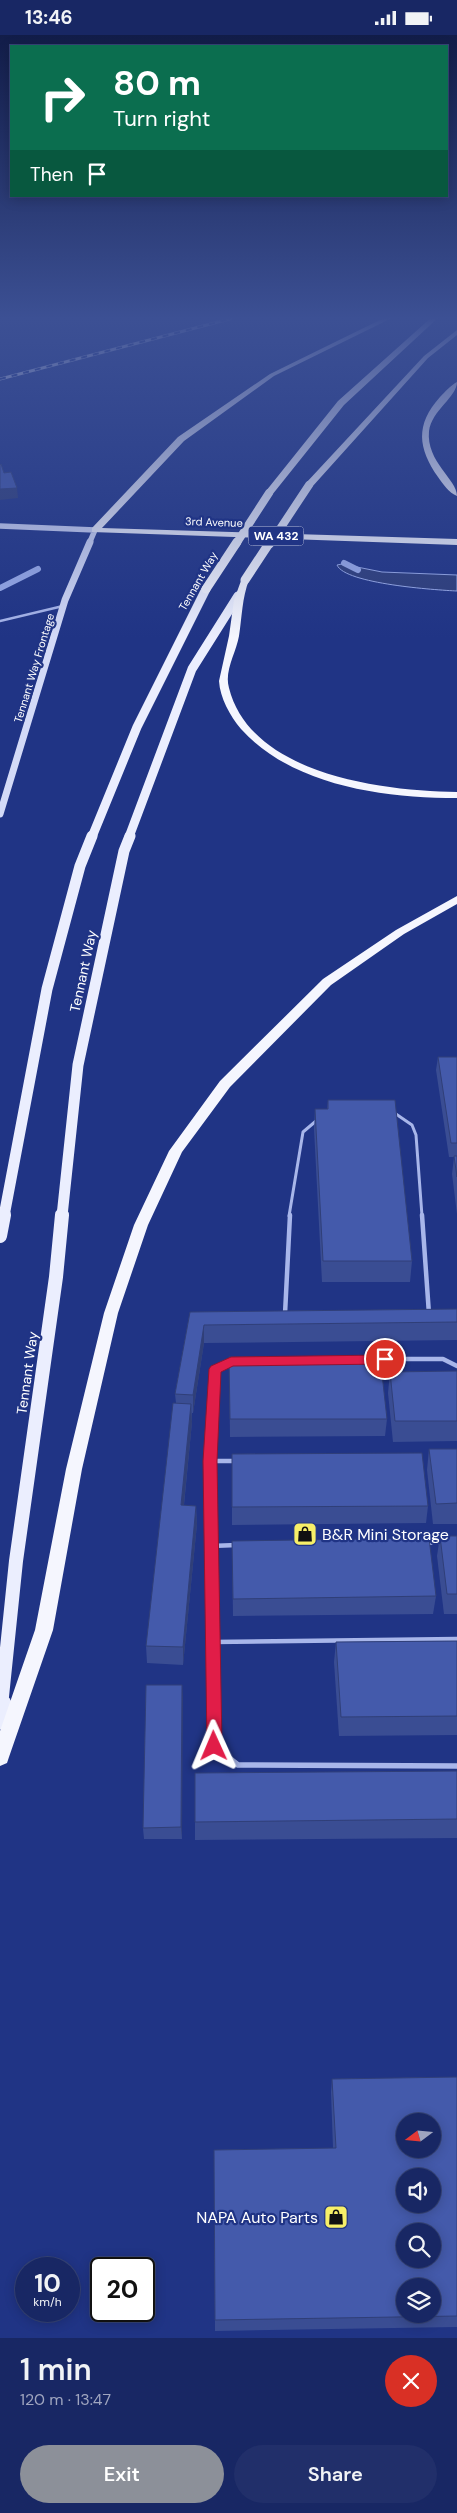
<!DOCTYPE html>
<meta charset="utf-8">
<style>
:root{--surface:#182764;--page:#212f6a;--text:#f1f3f6;--muted:#9fa5bf;--line:#364478;--accent:#8c9099}
body{margin:0;font-family:"DM Sans",sans-serif;background:var(--page);color:var(--text);height:100vh;display:flex;flex-direction:column;font-size:19px;white-space:nowrap}
*{box-sizing:border-box;margin:0}
p{font-size:16px;color:var(--muted)}
.icon{flex:none;width:28px;height:28px;fill:none;stroke:currentColor;stroke-width:2;stroke-linecap:round;stroke-linejoin:round}
.map{position:relative;height:2303px;overflow:hidden}
.side{display:flex;flex-direction:column;background:var(--surface);flex:1}
.side>*{flex:none}
.banner{position:absolute;left:10px;top:10px;width:438px;height:152px;border-radius:0px;box-shadow:0 2px 12px #0003,0 0 0 1px var(--line);background:#0b6e4f;color:#fff;overflow:hidden}
.needle{width:32px;rotate:254deg}
.controls{position:absolute;left:396px;top:2078px;display:grid;gap:10px}
.controls a{display:grid;place-items:center;width:45px;height:45px;border-radius:50%;background:var(--surface);box-shadow:0 2px 12px #0003,0 0 0 1px var(--line);font-size:25px}
.speed{position:absolute;left:15px;top:2222px;display:flex;gap:10px;font-size:25px;font-weight:700;text-align:center}
.speed>*{display:grid;place-content:center;width:65px;height:65px;border-radius:50%;background:var(--surface);box-shadow:0 2px 12px #0003,0 0 0 1px var(--line);line-height:1}
.speed small{font-size:12px;font-weight:400}
.speed .limit{border:2px solid #111;border-radius:8px;background:#fff;color:#111}
.pin{position:absolute;display:grid;place-items:center;width:42px;height:42px;color:#fff;margin:-21px;border:2px solid #fff;border-radius:50%;box-shadow:0 1px 5px #0007}
.me{position:absolute;width:55px;margin:-28px;rotate:359deg;stroke-linejoin:round;filter:drop-shadow(0 0 4px #0008)}
.turn{display:flex;align-items:center;gap:18px;height:105px;padding:0 20px;font-size:22px}
.turn .icon{width:65px;height:65px;stroke-width:2.5}
.turn b{display:block;font-size:35px;line-height:42px}
.then{display:flex;align-items:center;height:48px;padding:0 20px;background:#0003;gap:10px;font-size:19px}
.round{display:grid;place-items:center;flex:none;width:52px;height:52px;border-radius:26px;background:var(--page)}
.summary{display:flex;align-items:center;justify-content:space-between;height:85px;padding:0 20px}
h1{font-size:30px;font-weight:600;line-height:38px}
.button{display:flex;gap:10px;margin-top:auto;padding:10px 20px}
.button a{flex:1;height:58px;border-radius:30px;background:var(--accent);color:#fff;font-size:20px;font-weight:600;line-height:58px;text-align:center}
.button a+a{background:var(--page);color:var(--text)}
.status{display:flex;justify-content:space-between;align-items:center;height:35px;padding:0 25px;background:var(--surface);direction:ltr}
.status svg{height:14px;fill:currentColor}
.map>svg:first-child{display:block}
</style>
<div class="status"><b>13:46</b><svg viewBox="0 0 49 12"><path d="M0 12V9h3v3zM5 12V6h3v6zM10 12V3h3v9zM15 12V0h3v12zM26 1h20v11H26zM47 4h2v5h-2z"/></svg></div>
<div class="map">
<svg width="457" height="2303" viewBox="0 0 457 2303">
<rect width="100%" height="100%" fill="#203485"/>
<path fill="#2e3e7b" stroke="#9caeeb" d="M342 529 382 537 457 540V556C436 555 345 549 337 530Z"/>
<g fill="none" stroke-linecap="round" stroke-linejoin="round">
<g stroke="#9caeeb" stroke-width="6">
<path d="M344 528 358 535"/>
<path d="M0 553 38 534"/>
</g>
<path stroke="#a8b6ea" stroke-width="2.5" d="M0 586 63 571"/>
<g stroke="#a8b6ea" stroke-width="3">
<path d="M393 1077 412 1090 416 1100 422 1181"/>
<path d="M289 1181 303 1097 316 1086"/>
</g>
<g stroke="#a8b6ea" stroke-width="4.5">
<path d="M422 1180 429 1279"/>
<path d="M285 1279 290 1180"/>
<path d="M376 1324H443L457 1331"/>
<path d="M210 1426H235"/>
<path d="M424 1508 442 1507"/>
<path d="M211 1511 237 1510"/>
<path d="M213 1607 457 1604"/>
<path d="M213 1671 210 1426 215 1335 234 1327"/>
</g>
<path stroke="#a8b6ea" stroke-width="5.5" d="M213 1669 214 1711 238 1730 457 1731"/>
<path stroke="#d3daf7" stroke-width="5.5" d="M0 491 95 495 89 509"/>
<path stroke="#d3daf7" stroke-width="7" d="M0 779 65 565 90 507"/>
<g stroke="#ebeefe" stroke-width="9">
<path d="M92 802 137 692 206 554"/>
<path d="M129 802 192 634 238 561"/>
</g>
<g stroke="#ebeefe" stroke-width="11">
<path d="M4 1181 47 954 80 831 92 801"/>
<path d="M62 1181 78 1030 124 816 130 801"/>
</g>
<g stroke="#ebeefe" stroke-width="14">
<path d="M0 1201 4 1180"/>
<path d="M1 1671 16 1526 56 1242 62 1180"/>
</g>
<path stroke="#ebeefe" stroke-width="19" d="M0 1685 2 1669"/>
<g fill="#f5f6fe" fill-rule="evenodd">
<path d="M388 281H396L274 341 184 406 102 493 457 504V510L92 497V493L178 402 270 339Z"/>
<path d="M433 281H440L344 370 272 460H266V456L338 366Z"/>
<path d="M457 295V300L428 323 312 452H306V448L424 321Z"/>
<path d="M457 347C457 362 432 375 429 396 426 427 457 444 457 461 449 458 443 449 438 442 418 413 415 390 440 362 445 357 451 350 457 347Z"/>
<path d="M242 543 249 545C242 563 242 582 239 601 236 618 224 636 229 653 251 740 383 756 457 757V763C383 763 293 751 241 694 230 681 220 663 219 646L229 601 234 565Z"/>
<path d="M457 861V869L404 899 331 950 230 1052 182 1117 148 1190 118 1278 82 1434 53 1595 9 1722 7 1728 0 1731V1696L35 1595 66 1434 104 1278 134 1190 169 1116 220 1046 323 944 396 895Z"/>
</g>
<g stroke="#fff" stroke-width="3">
<path id="rail" d="M0 344 241 281"/>
</g>
<use href="#rail" stroke="#203485" stroke-width="2" stroke-dasharray="6" stroke-linecap="butt"/>
<g stroke="#f5f6fe" stroke-width="8">
<path d="M236 509 269 458"/>
<path d="M270 509 309 450"/>
</g>
<g stroke="#f5f6fe" stroke-width="9">
<path d="M245 545 270 507"/>
<path d="M206 554 237 507"/>
</g>
</g>
<g fill="#3a4d93">
<path d="M438 1022H457V1179L452 1139 454 1122H449L436 1035Z"/>
<path d="M328 1065 412 1226 410 1247H322L314 1094 315 1074H327Z"/>
<path d="M457 1274V1305L204 1308 193 1378H192V1387L184 1470 196 1471 197 1489 183 1630 147 1628 146 1611 176 1368 175 1359 190 1277Z"/>
<path d="M229 1322 387 1384 385 1401 230 1402Z"/>
<path d="M457 1336V1406L393 1407 388 1358 390 1337Z"/>
<path d="M429 1414H457V1489H433L427 1435Z"/>
<path d="M232 1419 428 1471 426 1488 232 1490Z"/>
<path d="M440 1501H457V1579H444L437 1521Z"/>
<path d="M232 1506 436 1561 433 1579 233 1581Z"/>
<path d="M457 1606V1700L339 1701 334 1627 336 1607Z"/>
<path d="M182 1650V1804H144L143 1793Z"/>
<path d="M457 1736V1803L195 1805V1787Z"/>
<path d="M457 2042V2292L215 2296 214 2115 333 2113 331 2057 332 2044Z"/>
</g>
<g fill="#303f78">
<path d="M17 453 18 463 0 465V454Z"/>
<path d="M204 1290V1308L193 1378V1360Z"/>
<path d="M191 1369 192 1387 182 1488 181 1470Z"/>
<path d="M196 1471 197 1489 183 1630V1612Z"/>
<path d="M182 1650 183 1662 182 1804 181 1792Z"/>
</g>
<g fill="#445aab" stroke="#303f78" fill-rule="evenodd">
<path d="M1 429 4 438 11 437 17 453 0 454V430Z"/>
<path d="M438 1022H457V1108H451Z"/>
<path d="M328 1065H395L412 1226H323L315 1074H328Z"/>
<path d="M454 1121H457V1142Z"/>
<path d="M457 1274V1287L204 1290 193 1360 175 1359 190 1277Z"/>
<path d="M380 1321 387 1384H230L229 1322Z"/>
<path d="M457 1336V1386H395L390 1337Z"/>
<path d="M173 1368 191 1369 181 1470 196 1471 183 1612 146 1611Z"/>
<path d="M429 1414H457V1468L436 1469Z"/>
<path d="M422 1418 428 1471 232 1472V1419Z"/>
<path d="M440 1501H457V1559H447Z"/>
<path d="M429 1503 436 1561 233 1564 232 1506Z"/>
<path d="M457 1606V1681L341 1682 336 1607Z"/>
<path d="M146 1650H182L181 1792 143 1793Z"/>
<path d="M457 1736V1784L195 1787V1738Z"/>
<path d="M457 2042V2281L215 2285 214 2115 336 2113 332 2044ZM405 2086H432V2114H405ZM405 2141H432V2169H405ZM405 2196H432V2224H405ZM405 2251H432V2279H405Z"/>
</g>
<linearGradient id="sky" x2="0" y2="1"><stop stop-color="#121d49"/><stop offset="0.47" stop-color="#3c5094"/><stop offset="1" stop-color="#3c5094" stop-opacity="0"/></linearGradient>
<rect width="457" height="603" fill="url(#sky)"/>
<path fill="#e11d48" stroke="#92132f" d="M385 1320 392 1324 385 1329 233 1331 221 1337 217 1426 222 1711 220 1716 214 1718 209 1716 207 1711 203 1426 209 1334 211 1331 231 1322Z"/>
<defs>
<g id="shop-square" transform="scale(1.25)"><rect x="-9" y="-9" width="18" height="18" rx="4" fill="#f7ef68" stroke="#203485"/><path d="M-5-2.5h2.3a2.7 3.5 0 0 1 5.4 0H5L5.5 6h-11ZM-1.5-2.5h3a1.5 2.3 0 0 0-3 0Z" fill="#111"/></g>
</defs>
<g fill-rule="evenodd">
<use href="#shop-square" x="305" y="1499"/>
<use href="#shop-square" x="336" y="2182"/>
</g>
<g text-anchor="middle" stroke-width="4.5" stroke-linejoin="round" paint-order="stroke">
<g font-size="11" fill="#fff" stroke="#203485">
<text transform="translate(214 487) rotate(2)" y="4">3rd Avenue</text>
<text transform="translate(198 546) rotate(-60)" y="4">Tennant Way</text>
<text transform="translate(34 633) rotate(-73)" y="4">Tennant Way Frontage</text>
</g>
<rect fill="#203485" stroke="#bcc2da" stroke-width="1" x="248.5" y="491.5" width="55" height="19" rx="4"/>
<g font-size="12" font-weight="bold" fill="#fff">
<text x="276" y="505">WA 432</text>
</g>
<g font-size="14" fill="#fff" stroke="#203485">
<text transform="translate(83 936) rotate(-78)" y="5">Tennant Way</text>
<text transform="translate(27 1338) rotate(-82)" y="5">Tennant Way</text>
</g>
<g font-size="16" fill="#fff" stroke="#203485" text-anchor="start">
<text x="322" y="1505">B&amp;R Mini Storage</text>
<text x="318" y="2188" text-anchor="end">NAPA Auto Parts</text>
</g>
</g>
</svg>
<div class="controls">
<a><svg class="needle" viewBox="-14 -14 28 28"><path d="M0-13l5 13h-10z" fill="#e53935"/><path d="M0 13l5-13h-10z" fill="#9fa5bf"/></svg></a>
<a><svg class="icon" aria-label="sound" viewBox="0 0 24 24"><path d="M4 9h4l5-4v14l-5-4H4zM17 9q2 3 0 6"/></svg></a>
<a><svg class="icon" aria-label="search" viewBox="0 0 24 24"><circle cx="10" cy="10" r="6"/><path d="M15 15l6 6"/></svg></a>
<a><svg class="icon" aria-label="layers" viewBox="0 0 24 24"><path d="M12 4l9 5-9 5-9-5zM3 14l9 5 9-5"/></svg></a>
</div>
<div class="speed"><div>10<small>km/h</small></div><div class="limit">20</div></div>
<div class="pin" style="left:385px;top:1324px;background:#d93025"><svg class="icon" aria-label="arrive" viewBox="0 0 24 24"><path d="M6 21V4h12l-3 4 3 4H6"/></svg></div>
<svg class="me" style="left:214px;top:1711px" viewBox="-20 -20 40 40"><path d="M0-17L14 15 0 8-14 15z" fill="#e11d48" stroke="#fff" stroke-width="4"/></svg>
<div class="banner">
<div class="turn"><svg class="icon" aria-label="right" viewBox="0 0 24 24"><path d="M7 20v-9h11M14 6l5 5-5 5"/></svg><div><b>80 m</b>Turn right</div></div>
<div class="then">Then<svg class="icon" aria-label="arrive" viewBox="0 0 24 24"><path d="M6 21V4h12l-3 4 3 4H6"/></svg></div>
</div>
</div>
<section class="side">
<div class="summary"><div><h1>1 min</h1><p>120 m · 13:47</p></div><a class="round" style="background:#d93025;color:#fff"><svg class="icon" aria-label="close" viewBox="0 0 24 24"><path d="M6 6l12 12M18 6L6 18"/></svg></a></div>
<div class="button"><a>Exit</a><a>Share</a></div>
</section>
